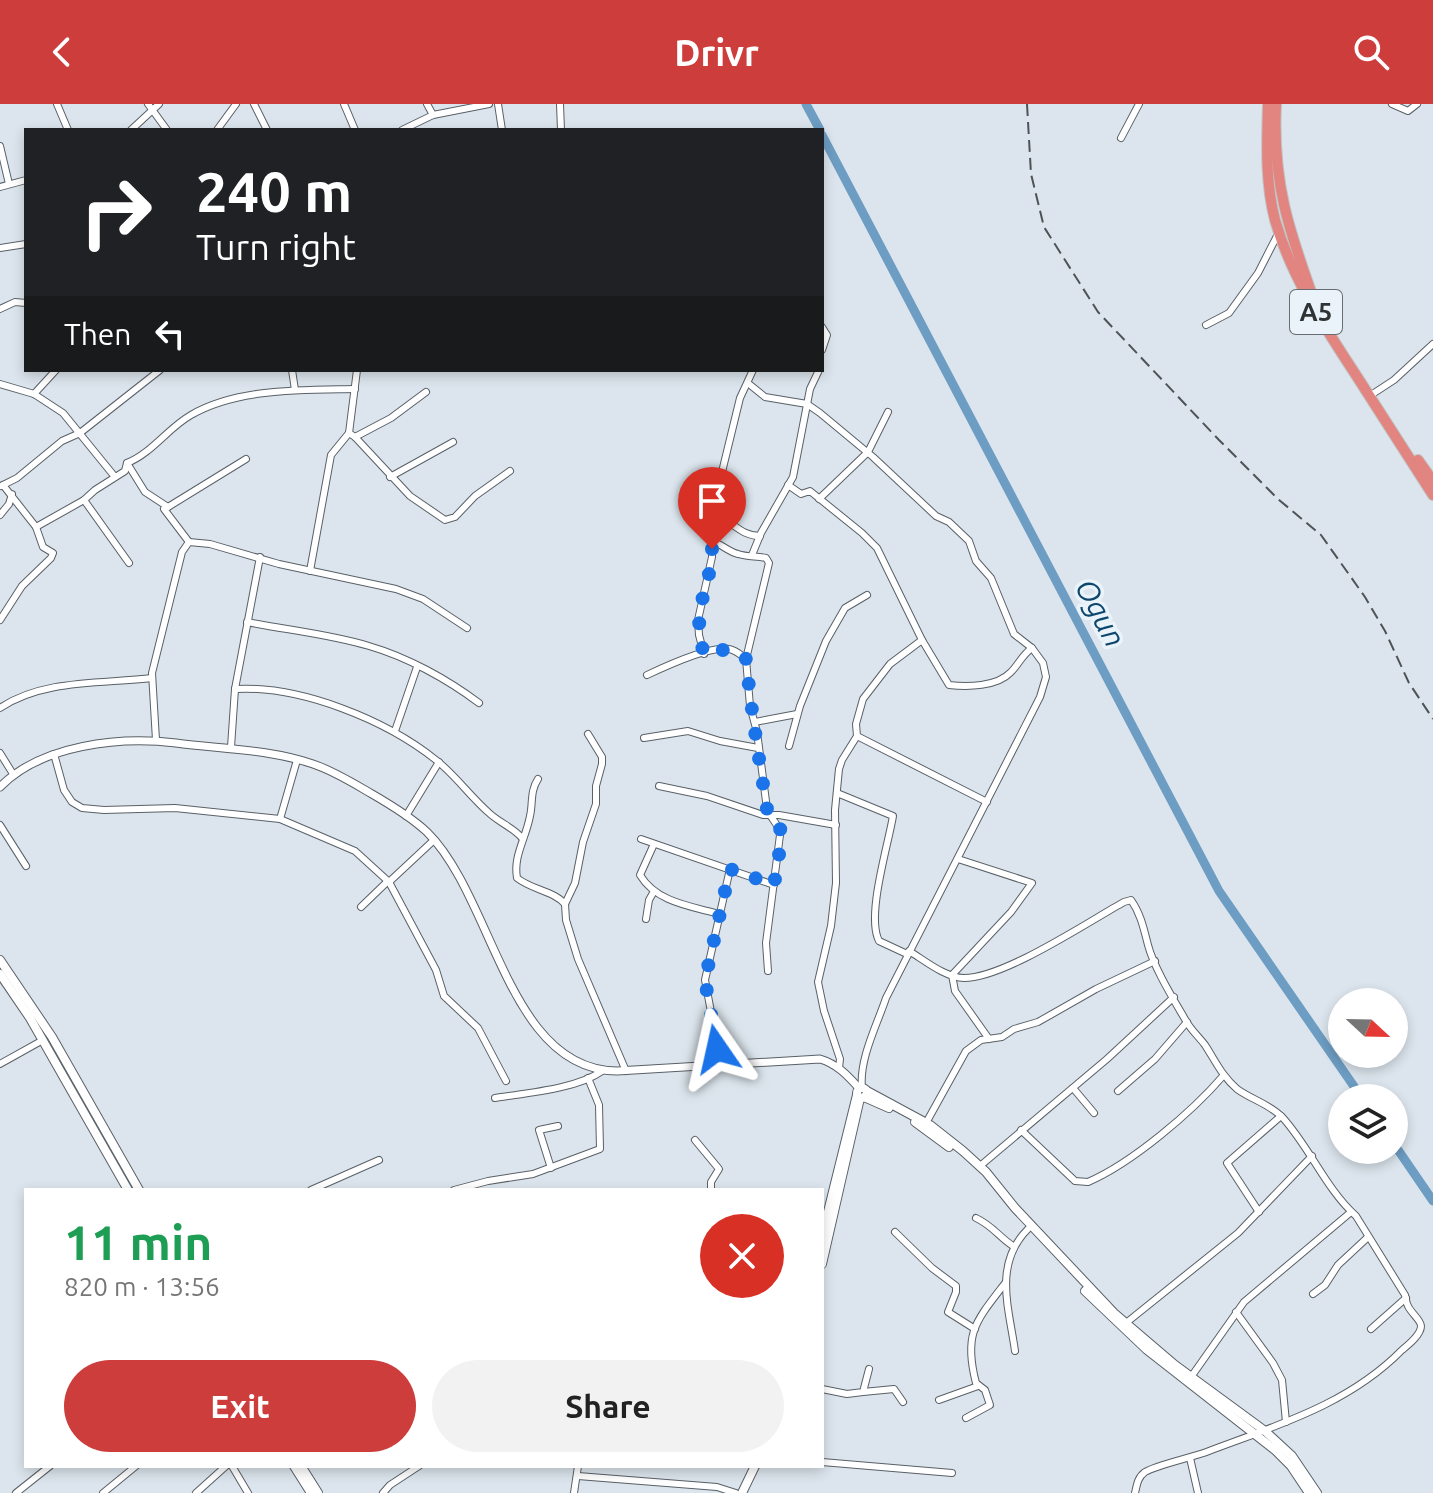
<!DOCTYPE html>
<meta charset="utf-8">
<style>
:root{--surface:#fff;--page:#f2f2f2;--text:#222;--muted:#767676;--accent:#cc3d3c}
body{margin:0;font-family:Ubuntu,sans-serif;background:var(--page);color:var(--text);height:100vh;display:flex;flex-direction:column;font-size:30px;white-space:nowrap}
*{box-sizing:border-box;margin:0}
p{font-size:26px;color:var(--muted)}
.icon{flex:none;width:44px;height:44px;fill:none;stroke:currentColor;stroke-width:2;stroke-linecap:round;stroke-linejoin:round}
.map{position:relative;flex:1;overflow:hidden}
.side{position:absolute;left:24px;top:1084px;width:800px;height:280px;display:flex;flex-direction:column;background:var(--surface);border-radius:0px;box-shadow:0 4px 12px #0003}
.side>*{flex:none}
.guide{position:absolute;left:24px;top:24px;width:800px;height:244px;border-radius:0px;box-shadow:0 4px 12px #0003;background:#202124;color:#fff;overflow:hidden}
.needle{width:52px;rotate:112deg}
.buttons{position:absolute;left:1328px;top:884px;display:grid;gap:16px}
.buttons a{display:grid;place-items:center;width:80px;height:80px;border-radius:50%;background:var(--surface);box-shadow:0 4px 12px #0003;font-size:40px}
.pin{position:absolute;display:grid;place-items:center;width:68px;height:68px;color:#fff;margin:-82px -34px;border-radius:50% 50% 50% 0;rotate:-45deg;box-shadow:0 0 8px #0007}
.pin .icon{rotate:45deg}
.me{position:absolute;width:88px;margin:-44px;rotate:349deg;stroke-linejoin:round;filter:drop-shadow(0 0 6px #0008)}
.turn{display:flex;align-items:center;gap:28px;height:168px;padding:0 40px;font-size:36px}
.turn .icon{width:104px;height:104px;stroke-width:2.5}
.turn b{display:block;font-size:56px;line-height:68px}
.then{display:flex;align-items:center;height:76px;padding:0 40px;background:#0003;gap:16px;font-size:30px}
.round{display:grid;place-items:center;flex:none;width:84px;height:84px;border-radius:42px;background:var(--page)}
.overview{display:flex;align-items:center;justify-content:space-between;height:136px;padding:0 40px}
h1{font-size:48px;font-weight:700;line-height:60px;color:#1e9e55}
.primary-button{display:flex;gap:16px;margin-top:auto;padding:16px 40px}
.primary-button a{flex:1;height:92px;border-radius:48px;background:var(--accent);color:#fff;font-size:32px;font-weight:700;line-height:92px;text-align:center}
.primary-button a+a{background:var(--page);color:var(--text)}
header{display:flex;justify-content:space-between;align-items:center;height:104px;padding:0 40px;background:var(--accent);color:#fff;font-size:36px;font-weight:700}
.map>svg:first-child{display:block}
</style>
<header><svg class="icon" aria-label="back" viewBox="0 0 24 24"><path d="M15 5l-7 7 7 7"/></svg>Drivr<svg class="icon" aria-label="search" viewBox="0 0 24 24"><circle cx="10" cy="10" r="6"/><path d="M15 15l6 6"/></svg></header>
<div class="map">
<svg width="1433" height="1389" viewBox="0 0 1433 1389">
<rect width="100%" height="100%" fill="#dce5ed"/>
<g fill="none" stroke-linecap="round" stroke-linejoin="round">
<g stroke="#6d9dc3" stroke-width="9">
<path d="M806 0 820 26"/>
<path d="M822 31 1219 787 1362 994"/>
<path d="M1394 1040 1433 1097"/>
</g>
<g stroke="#596067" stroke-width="8">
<g id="minor">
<path d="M57 0 68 26"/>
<path d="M148 0 167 26"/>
<path d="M254 0 267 26"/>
<path d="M344 0 355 26"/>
<path d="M427 0 433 11"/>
<path d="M498 0 502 26"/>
<path d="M560 0 561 26"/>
<path d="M1392 0 1408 7 1417 0"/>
<path d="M131 26 159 0"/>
<path d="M217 26 236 0"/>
<path d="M402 26 433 11 489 0"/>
<path d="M1121 34 1139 0"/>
<path d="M0 42 9 80"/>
<path d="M0 83 26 76"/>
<path d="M0 144 26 140"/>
<path d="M0 205 15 198 26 199"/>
<path d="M1206 221 1229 209 1258 169 1279 128"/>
<path d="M822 223 827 231 822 246"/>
<path d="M292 266 295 286"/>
<path d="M0 280 34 290 63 309 115 373"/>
<path d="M749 280 765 293 807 300 820 309 873 353 936 412 949 418 969 437 976 457 991 474 1014 530 1032 544 1043 559 1046 573 1040 593 886 894C877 921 859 955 862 984"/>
<path d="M34 290 56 266"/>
<path d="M1371 291 1394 276 1433 240"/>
<path d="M349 329 355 333 410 392 445 416 455 413 475 392 510 367"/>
<path d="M355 333 391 314 426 288"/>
<path d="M127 359 145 388 168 403 164 405 189 438"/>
<path d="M390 373 453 338"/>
<path d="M788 381 801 390 810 387 862 429 877 444 922 536 949 581C967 583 997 583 1011 568 1019 560 1022 551 1032 544"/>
<path d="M1 382 17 374 62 337 80 329 160 266"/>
<path d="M819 395 868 348 888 308"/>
<path d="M84 396 129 459"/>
<path d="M168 403 246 355"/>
<path d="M0 411 9 400 12 390"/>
<path d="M711 413C730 411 737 432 760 432"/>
<path d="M36 423 84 396 95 386 125 367 127 359C152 349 168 324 191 311 237 284 303 286 355 285"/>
<path d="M712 437C721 440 729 448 738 450 747 453 757 452 766 454L769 459 746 555 750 602 757 628 767 705C771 716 779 719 780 731L766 839 768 867"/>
<path d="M752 451 761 429 793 373 810 285 819 266"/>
<path d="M310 467 331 351 349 329 357 266"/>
<path d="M0 516 22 482 51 454 53 449 43 443 36 423 3 381"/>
<path d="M247 518C287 526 329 530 369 542 407 553 447 575 479 599"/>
<path d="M704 550 699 531 698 516 712 453 711 413 740 294 753 266"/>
<path d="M647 571C664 563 711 541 729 545 736 546 741 551 746 555"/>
<path d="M235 585C300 581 386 616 436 656 455 671 470 692 488 708 498 718 514 724 522 734"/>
<path d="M0 604C43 575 102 580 152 574"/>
<path d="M755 618 797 610"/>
<path d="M395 627 417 563"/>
<path d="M588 630 602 653V660L596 682V700L583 738 575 779 565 800 566 816 578 855 626 967"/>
<path d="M857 632 987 698"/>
<path d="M644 634 688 627 720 637 758 644"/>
<path d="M156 636 152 569 182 448 189 438 210 440 279 460 396 485 423 495 467 524"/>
<path d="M789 642 800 602 826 537 845 504 867 491"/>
<path d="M231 643 235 585 260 453"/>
<path d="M0 649 13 670"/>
<path d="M54 650 64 686 72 698 82 704 104 706 175 704 280 715 355 747 389 778 436 866 444 892 478 924 506 977"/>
<path d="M538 675C530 687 533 699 530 712 526 734 513 752 517 774 532 786 554 787 565 800"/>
<path d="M659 682 707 692 763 711H779L836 721"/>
<path d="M837 689 893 712C888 742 866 812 879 837L907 850"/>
<path d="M406 712 439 658"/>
<path d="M280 715 297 656"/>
<path d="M0 721 26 762"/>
<path d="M641 735 774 781"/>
<path d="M654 740 640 771C656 798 690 802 719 810"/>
<path d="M958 755 1032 779 1011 808 952 871 955 887 989 935"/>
<path d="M389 778 434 736"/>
<path d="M361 803 388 777"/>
<path d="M646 815 649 796 653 789"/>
<path d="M909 847C924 856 946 874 964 874 1004 874 1086 819 1124 798L1131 796C1141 810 1144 826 1148 841 1154 864 1174 896 1186 917 1191 926 1199 933 1205 941 1216 958 1222 972 1237 985 1252 996 1270 1000 1283 1014 1310 1044 1326 1085 1356 1112L1405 1191C1406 1195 1406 1199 1408 1202 1411 1209 1421 1216 1421 1222 1421 1231 1408 1241 1402 1246 1349 1300 1278 1321 1209 1347 1194 1353 1156 1361 1145 1368 1138 1373 1137 1380 1135 1389"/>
<path d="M0 960 43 936"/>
<path d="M718 961 715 929 705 876 730 765"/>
<path d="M839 964 840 955 824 907 818 878 831 822 836 779 835 706 839 665 842 656 857 632 856 620 863 595 890 560 922 536"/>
<path d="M1073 984 1094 1009"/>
<path d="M1118 987 1155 955 1187 918"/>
<path d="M495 994C526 989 577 985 602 967"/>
<path d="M926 1019 966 947 981 936 1002 933 1014 925 1038 918 1096 885 1155 857"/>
<path d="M1021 1026 1075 1077 1088 1078C1132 1059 1192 1008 1223 972"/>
<path d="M695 1036 719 1065 711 1078V1086"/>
<path d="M980 1062 1107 955 1174 893"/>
<path d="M551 1064 539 1026 558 1022"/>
<path d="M311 1086 379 1056"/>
<path d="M454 1086 488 1077 533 1070 600 1045 599 1001 588 974"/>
<path d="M1259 1108 1227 1059 1281 1012"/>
<path d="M976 1114C993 1122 999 1133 1013 1142"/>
<path d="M895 1128 932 1164 956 1182V1188L948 1208 975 1225"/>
<path d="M1313 1190 1325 1181 1338 1161 1367 1134"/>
<path d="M1236 1208 1273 1259 1282 1276 1286 1318"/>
<path d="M1126 1219 1238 1129 1312 1052"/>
<path d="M1371 1225 1406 1194"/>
<path d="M1015 1247C1009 1204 993 1160 1028 1125"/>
<path d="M1191 1273 1244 1198 1351 1108"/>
<path d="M822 1285 847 1290 863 1288 869 1265"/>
<path d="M863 1288 894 1285 903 1298"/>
<path d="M939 1296 978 1282"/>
<path d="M966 1314 990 1301 985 1286 976 1279C963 1229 976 1217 1006 1178"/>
<path d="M1190 1354 1198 1389"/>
<path d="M822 1358 952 1369"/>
<path d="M232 1362 248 1389"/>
<path d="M578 1372 717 1383 736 1389"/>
<path d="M16 1389 50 1362"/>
<path d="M103 1389 136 1362"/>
<path d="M196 1389 226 1362"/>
<path d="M383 1389 390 1381 419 1362"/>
<path d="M574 1389 578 1362"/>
</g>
</g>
<g stroke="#596067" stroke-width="9">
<path id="tertiary" d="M0 683C41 641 119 632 176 639 221 645 269 645 313 660 334 667 353 679 372 690 391 701 411 713 427 728 494 794 508 966 617 967L820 955C837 960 847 971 859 984"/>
</g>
<g stroke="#596067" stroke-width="10">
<g id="secondary">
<path d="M0 856 52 933 139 1086"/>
<path d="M0 870 30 914 128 1086"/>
<circle cx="862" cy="989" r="5"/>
<path d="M867 987 930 1021 963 1047 986 1068 1015 1104 1114 1209 1175 1261 1265 1327 1292 1352 1317 1389"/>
<path d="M864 993 889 1004"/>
<path d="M915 1018 949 1043"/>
<path d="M822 1132 857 991"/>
<path d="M822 1160 860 994"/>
<path d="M1085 1187 1146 1245 1275 1346 1291 1362 1309 1389"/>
<path d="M294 1362 311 1389"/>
<path d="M301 1362 318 1389"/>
<path d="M742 1389 755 1362"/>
</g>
</g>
<g stroke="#c1c2c2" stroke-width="12">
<g id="trunk">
<path d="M1268 0C1267 38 1265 78 1275 116 1291 172 1322 219 1354 268 1380 309 1407 350 1433 391"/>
<path d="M1276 0C1272 78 1289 127 1315 199"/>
<path d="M1418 356 1433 377"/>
</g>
</g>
<use href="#minor" stroke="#fff" stroke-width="6"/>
<use href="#tertiary" stroke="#fff" stroke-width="7"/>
<use href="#secondary" stroke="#fff" stroke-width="8"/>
<use href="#trunk" stroke="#e2847f" stroke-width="10"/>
<path stroke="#4e5356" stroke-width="2" stroke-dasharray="12 6" stroke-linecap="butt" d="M1027 0 1031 70 1044 123 1098 208 1219 336 1278 395 1321 431 1365 493 1385 527 1409 579 1433 615"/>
</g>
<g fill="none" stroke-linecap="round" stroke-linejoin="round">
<path stroke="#1a73e8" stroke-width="14" stroke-dasharray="0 25.2" d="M712 445C711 488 690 501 704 550 722 544 731 544 746 555 751 605 759 655 767 705 770 713 776 714 779 721 784 731 776 768 774 781L730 765 705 876 717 945"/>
</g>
<g text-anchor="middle" stroke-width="7" stroke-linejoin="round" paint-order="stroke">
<rect fill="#eaf3fa" stroke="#676d70" stroke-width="2" x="1290" y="186" width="52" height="44" rx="6"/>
<g font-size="26" font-weight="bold" fill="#2f3335">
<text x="1316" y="217">A5</text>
</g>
<g font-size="30" font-style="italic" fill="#0e476d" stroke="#eaf3fa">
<text transform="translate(1100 509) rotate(62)" y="10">Ogun</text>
</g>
</g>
</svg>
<div class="buttons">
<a><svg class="needle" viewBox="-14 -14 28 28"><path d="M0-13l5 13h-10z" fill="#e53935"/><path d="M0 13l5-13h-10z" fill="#767676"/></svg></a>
<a><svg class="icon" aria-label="layers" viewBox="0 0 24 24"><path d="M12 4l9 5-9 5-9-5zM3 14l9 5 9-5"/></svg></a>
</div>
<div class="pin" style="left:712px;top:445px;background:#d93025"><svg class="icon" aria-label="arrive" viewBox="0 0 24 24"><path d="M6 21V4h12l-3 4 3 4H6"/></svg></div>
<svg class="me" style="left:717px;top:945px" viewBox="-20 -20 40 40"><path d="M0-17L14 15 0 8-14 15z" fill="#1a73e8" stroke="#fff" stroke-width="4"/></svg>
<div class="guide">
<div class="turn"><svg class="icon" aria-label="right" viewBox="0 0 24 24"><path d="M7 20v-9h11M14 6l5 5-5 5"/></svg><div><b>240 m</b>Turn right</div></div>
<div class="then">Then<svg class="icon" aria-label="left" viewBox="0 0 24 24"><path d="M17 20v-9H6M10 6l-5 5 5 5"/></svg></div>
</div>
<section class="side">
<div class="overview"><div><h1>11 min</h1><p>820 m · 13:56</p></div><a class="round" style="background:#d93025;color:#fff"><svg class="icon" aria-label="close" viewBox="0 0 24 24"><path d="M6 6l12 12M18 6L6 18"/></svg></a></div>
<div class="primary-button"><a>Exit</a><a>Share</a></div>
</section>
</div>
